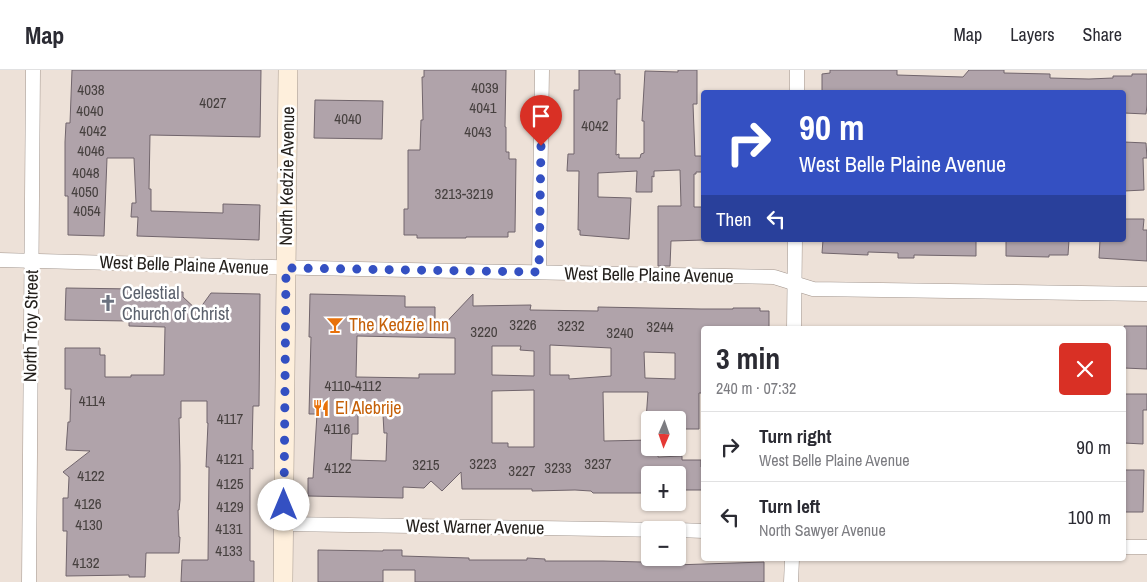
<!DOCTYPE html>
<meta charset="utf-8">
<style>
:root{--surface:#fff;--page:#f7f7f7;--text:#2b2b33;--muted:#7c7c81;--line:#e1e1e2}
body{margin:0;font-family:"Archivo Narrow",sans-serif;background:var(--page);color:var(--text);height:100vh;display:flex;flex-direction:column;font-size:19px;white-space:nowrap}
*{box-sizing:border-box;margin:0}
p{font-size:16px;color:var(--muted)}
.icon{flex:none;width:28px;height:28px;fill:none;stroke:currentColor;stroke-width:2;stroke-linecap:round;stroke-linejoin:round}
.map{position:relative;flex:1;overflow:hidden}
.sheet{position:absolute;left:701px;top:256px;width:425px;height:235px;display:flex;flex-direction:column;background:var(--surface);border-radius:5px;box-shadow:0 1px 4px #0004}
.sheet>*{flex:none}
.guide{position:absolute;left:701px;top:20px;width:425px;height:152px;border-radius:5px;box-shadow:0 1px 4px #0004;background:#3450c2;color:#fff;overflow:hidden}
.needle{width:32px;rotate:182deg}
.buttons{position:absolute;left:641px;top:341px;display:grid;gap:10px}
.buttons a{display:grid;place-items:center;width:45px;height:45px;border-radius:5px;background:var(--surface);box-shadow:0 1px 4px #0004;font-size:25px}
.pin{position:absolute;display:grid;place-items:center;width:42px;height:42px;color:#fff;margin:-51px -21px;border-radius:50% 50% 50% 0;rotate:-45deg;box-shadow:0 0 5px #0007}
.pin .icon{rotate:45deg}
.me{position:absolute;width:55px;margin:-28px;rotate:0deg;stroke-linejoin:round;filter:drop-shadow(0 0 4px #0008)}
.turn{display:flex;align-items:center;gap:18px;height:105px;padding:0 15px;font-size:22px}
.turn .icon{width:65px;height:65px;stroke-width:2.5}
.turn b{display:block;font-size:35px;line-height:42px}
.then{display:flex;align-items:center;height:48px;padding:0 15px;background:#0003;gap:10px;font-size:19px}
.round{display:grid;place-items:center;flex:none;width:52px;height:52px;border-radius:5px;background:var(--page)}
.headline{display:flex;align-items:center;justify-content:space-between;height:85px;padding:0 15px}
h1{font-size:30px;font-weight:700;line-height:38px}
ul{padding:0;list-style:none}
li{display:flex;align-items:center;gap:15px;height:70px;padding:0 15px;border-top:1px solid var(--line)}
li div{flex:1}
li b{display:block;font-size:19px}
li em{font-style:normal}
header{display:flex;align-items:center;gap:30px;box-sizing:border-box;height:70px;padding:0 25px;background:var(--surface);border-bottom:1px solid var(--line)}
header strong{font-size:24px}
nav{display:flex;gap:28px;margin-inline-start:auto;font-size:18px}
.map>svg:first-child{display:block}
</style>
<header>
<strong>Map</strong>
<nav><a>Map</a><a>Layers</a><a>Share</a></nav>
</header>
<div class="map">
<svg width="1147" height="512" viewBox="0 0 1147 512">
<rect width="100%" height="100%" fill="#ede1d8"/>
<g fill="#b0a3aa" stroke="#71656c" fill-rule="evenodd">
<path d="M72 0H261L260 67 150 65 149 119H151V141L223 143V134L260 135 259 170 137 166 138 147H131L132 133H136L134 88H107L104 166 68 165V126H65V72L66 53H70Z"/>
<path d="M424 0H506L505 57H506V82H509V89H516L515 162H508V167H466V168H417V165H404V139H408V80H420L421 50H423L422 7H424Z"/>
<path d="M579 0H615V4H620V29H617L616 85 619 84V88H640L641 84 644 83V51H642L645 1 678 2V0H697V34H693L695 86H704V102H696V104H694V137H704V170L671 171 670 196H658V136H681L680 100 654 101V107L652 106V122H636L637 101 598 103V127L631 128 629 169 580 165V160H578L579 101H567L568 84H574V20H579Z"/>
<path d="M830 0H897V5L963 7 969 0H1004V3L1050 4V8L1089 9 1113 8V6H1132V4H1147V35L1146 44 1124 43V22H822V4L830 3Z"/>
<path d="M315 30 383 31 382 69 314 68Z"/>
<path d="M1124 72 1146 73 1147 88H1143L1144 120 1124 121Z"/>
<path d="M1124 149H1144L1143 160H1147V191L1099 188 1100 170H1124Z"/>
<path d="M823 170H976V186L914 185V188H898V183L868 182V185L822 183Z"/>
<path d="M1006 170H1069L1068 185H1049V187L1006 186Z"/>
<path d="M66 218 133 219V226L165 227V222H183V227L198 241 211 223 260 224 259 336H253L252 380H253V399L250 398V491H254V512H181L182 490H208L209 397H206L208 353H207V331H181V348H179L180 395V430L179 440H178L179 467H180L179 483H146L145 507H129V505L66 506 67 461H63V428H68L69 407 63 402 90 381 66 380 68 352H70L71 319H65V278H100V285H105V307H131V305H164L165 257 129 256V251L65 250Z"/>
<path d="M310 224 405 226V237H435V264L473 224V236L531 235 530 240 598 241V237L701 239H733V238H760V241H769V259H704V323H699V359H685V350H646L648 322H603L604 371 650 370V378H658V387L682 386V390H701V397H704V420H678V405H650V423H593L591 421 575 420 532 421V419H462L461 402 442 421 431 411 424 418 403 417V428L308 426V408H313L317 344H309L311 267H309ZM357 266 455 268V304H419V308L356 307ZM550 275 611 278V306L569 309V305H550ZM492 276H521L520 280 534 281V306L492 305ZM644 282 675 283V309L645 308ZM534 320V377H508V373H492V321ZM358 345H383L384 363H387L386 391 351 390 352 364H358Z"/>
<path d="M1124 256H1147V299L1124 298Z"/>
<path d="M1124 324H1147V340H1143V374L1124 373Z"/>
<path d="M1124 400H1144L1143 442H1124Z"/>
<path d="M318 480 383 481V480H402V486L469 488V490H527V488L545 489V491H603L642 492V494L674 495 764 492V512H415V500H383V512H318Z"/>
</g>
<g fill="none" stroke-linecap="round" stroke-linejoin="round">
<g stroke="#a2968e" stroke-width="15">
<g id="minor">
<path d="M797 22V0"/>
<path d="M0 190 309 198 774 207 813 219 1147 224"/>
<path d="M539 202 542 0"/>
<path d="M794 259 795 170"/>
<path d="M284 454 666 460"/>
<path d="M678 460 704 461"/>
<path d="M1124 477H1147"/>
<path d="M29 512 33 0"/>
<path d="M791 512 792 489"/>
</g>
</g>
<g stroke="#a2968e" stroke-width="20">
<path id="secondary" d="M283 512 288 0"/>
</g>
<use href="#minor" stroke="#fff" stroke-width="14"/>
<use href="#secondary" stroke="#feefdc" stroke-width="19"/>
</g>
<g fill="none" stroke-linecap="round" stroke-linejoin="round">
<path stroke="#3450c2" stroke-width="9" stroke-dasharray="0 16.2" d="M284 435 286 198 539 202 541 76"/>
</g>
<defs>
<g id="church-bare" transform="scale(1.35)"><path d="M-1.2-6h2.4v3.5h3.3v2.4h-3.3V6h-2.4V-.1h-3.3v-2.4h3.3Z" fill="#6b7280" stroke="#fff" stroke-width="2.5" paint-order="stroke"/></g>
<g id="bar-bare" transform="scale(1.35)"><path d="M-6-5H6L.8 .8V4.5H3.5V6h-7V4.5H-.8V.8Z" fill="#e8710a" stroke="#fff" stroke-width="2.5" paint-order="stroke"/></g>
<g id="restaurant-bare" transform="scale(1.35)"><path d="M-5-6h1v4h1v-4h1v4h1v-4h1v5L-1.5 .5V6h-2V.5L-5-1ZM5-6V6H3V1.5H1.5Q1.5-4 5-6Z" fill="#e8710a" stroke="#fff" stroke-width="2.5" paint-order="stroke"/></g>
</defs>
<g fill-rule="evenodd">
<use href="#church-bare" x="108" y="233"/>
<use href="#bar-bare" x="335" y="255"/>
<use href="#restaurant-bare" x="321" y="338"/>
</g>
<g text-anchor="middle" stroke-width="5" stroke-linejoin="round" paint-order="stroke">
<g font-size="15" fill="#46403f">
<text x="485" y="23">4039</text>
<text x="91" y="25">4038</text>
<text x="213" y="38">4027</text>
<text x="483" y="43">4041</text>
<text x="90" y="46">4040</text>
<text x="348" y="54">4040</text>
<text x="595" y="61">4042</text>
<text x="93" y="66">4042</text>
<text x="478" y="67">4043</text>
<text x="91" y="86">4046</text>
<text x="86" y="108">4048</text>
<text x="85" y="127">4050</text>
<text x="464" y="129">3213-3219</text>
<text x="87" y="146">4054</text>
<text x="523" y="260">3226</text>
<text x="571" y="261">3232</text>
<text x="660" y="262">3244</text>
<text x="484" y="267">3220</text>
<text x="620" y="268">3240</text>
<text x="353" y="321">4110-4112</text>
<text x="92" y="336">4114</text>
<text x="230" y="354">4117</text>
<text x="337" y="364">4116</text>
<text x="230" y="394">4121</text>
<text x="483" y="399">3223</text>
<text x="598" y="399">3237</text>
<text x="426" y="400">3215</text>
<text x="338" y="403">4122</text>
<text x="558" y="403">3233</text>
<text x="522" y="406">3227</text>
<text x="91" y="411">4122</text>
<text x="230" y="419">4125</text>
<text x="88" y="439">4126</text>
<text x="230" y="442">4129</text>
<text x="89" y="460">4130</text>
<text x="229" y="464">4131</text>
<text x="229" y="486">4133</text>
<text x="86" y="498">4132</text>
</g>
<g font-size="18" fill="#231f1b" stroke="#fff">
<text transform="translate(287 106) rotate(-89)" y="6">North Kedzie Avenue</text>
<text transform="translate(184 195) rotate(2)" y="6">West Belle Plaine Avenue</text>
<text transform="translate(649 205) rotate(1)" y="6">West Belle Plaine Avenue</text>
<text transform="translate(31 256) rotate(-89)" y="6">North Troy Street</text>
<text transform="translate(475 457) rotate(1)" y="6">West Warner Avenue</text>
</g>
<g font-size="18" fill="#5b616d" stroke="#fff" text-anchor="start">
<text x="122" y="229">Celestial<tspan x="122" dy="21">Church of Christ</tspan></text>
</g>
<g font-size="18" fill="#c56008" stroke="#fff" text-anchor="start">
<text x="349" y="261">The Kedzie Inn</text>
<text x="335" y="344">El Alebrije</text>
</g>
</g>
</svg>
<div class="buttons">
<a><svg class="needle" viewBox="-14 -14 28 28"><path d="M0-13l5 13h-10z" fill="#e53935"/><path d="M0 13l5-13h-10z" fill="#7c7c81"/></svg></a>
<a>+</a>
<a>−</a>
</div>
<div class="pin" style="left:541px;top:76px;background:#d93025"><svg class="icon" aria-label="arrive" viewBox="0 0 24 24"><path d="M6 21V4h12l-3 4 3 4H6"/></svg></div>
<svg class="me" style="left:284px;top:435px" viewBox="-20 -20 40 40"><circle r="19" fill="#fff"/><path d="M0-13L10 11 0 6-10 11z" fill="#3450c2"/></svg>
<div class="guide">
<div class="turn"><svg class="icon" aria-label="right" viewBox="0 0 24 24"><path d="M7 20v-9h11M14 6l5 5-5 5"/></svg><div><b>90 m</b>West Belle Plaine Avenue</div></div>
<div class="then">Then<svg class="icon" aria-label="left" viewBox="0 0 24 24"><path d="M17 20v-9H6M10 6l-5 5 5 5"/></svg></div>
</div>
<section class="sheet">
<div class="headline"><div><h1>3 min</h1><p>240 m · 07:32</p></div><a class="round" style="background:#d93025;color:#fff"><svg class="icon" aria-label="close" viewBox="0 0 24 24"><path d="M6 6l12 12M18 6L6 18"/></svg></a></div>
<ul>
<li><svg class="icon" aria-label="right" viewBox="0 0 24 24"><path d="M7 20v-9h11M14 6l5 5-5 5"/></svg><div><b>Turn right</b><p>West Belle Plaine Avenue</p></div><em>90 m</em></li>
<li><svg class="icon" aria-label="left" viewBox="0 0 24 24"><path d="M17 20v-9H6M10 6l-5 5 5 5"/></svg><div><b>Turn left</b><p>North Sawyer Avenue</p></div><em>100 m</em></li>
</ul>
</section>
</div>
